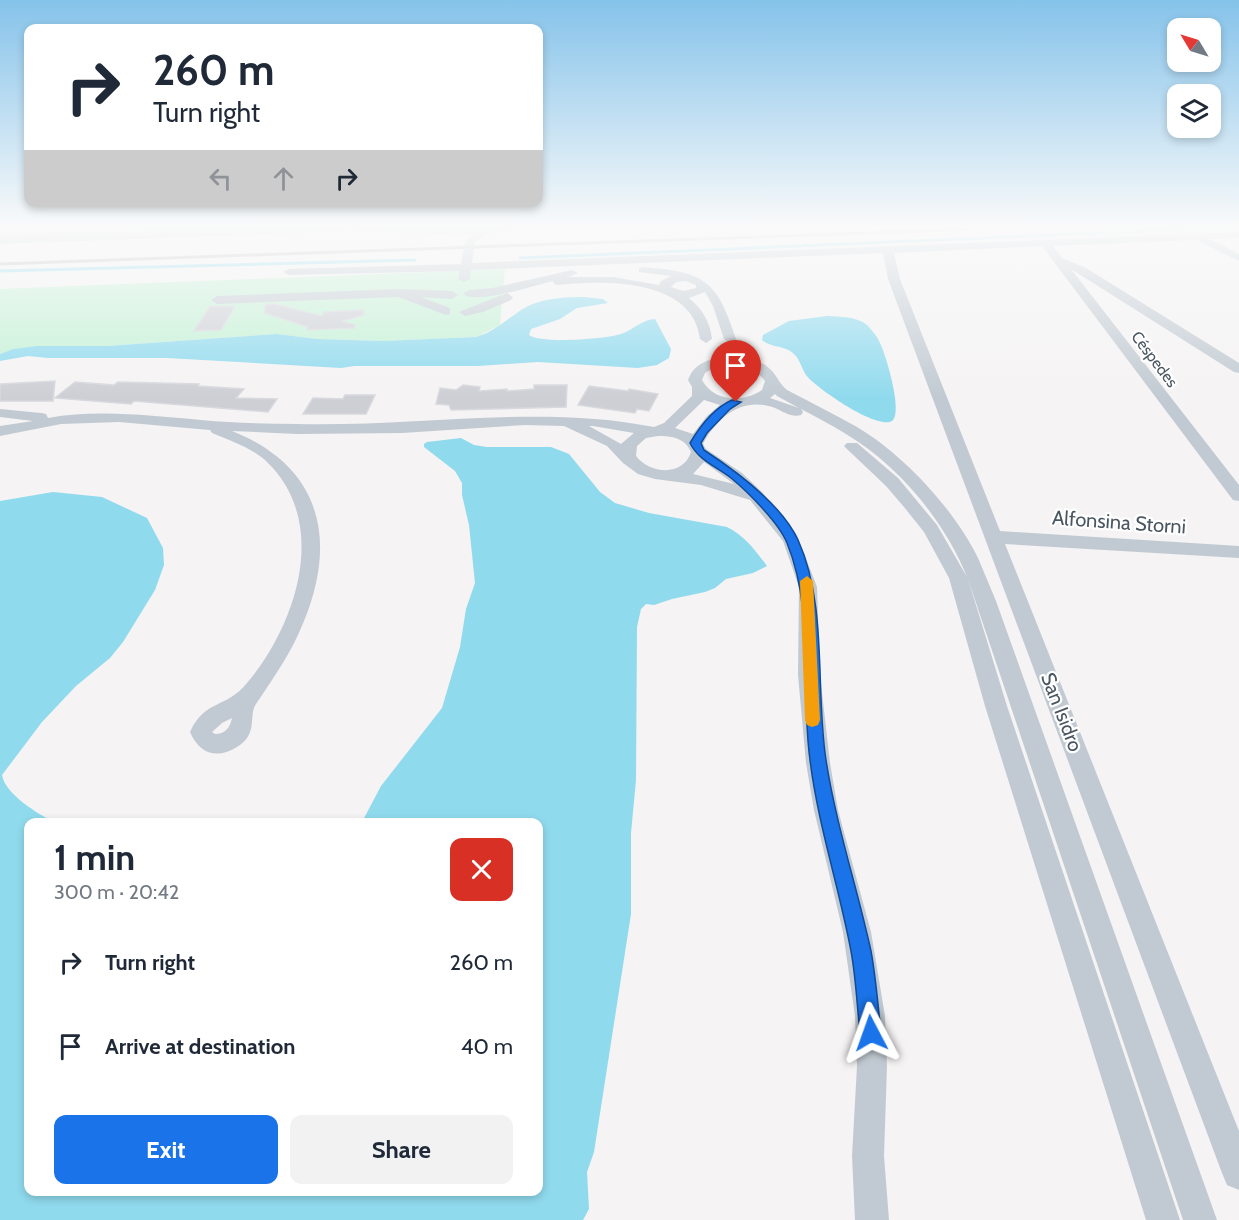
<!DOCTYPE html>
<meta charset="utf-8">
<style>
:root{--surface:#fff;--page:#f2f2f3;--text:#1f2937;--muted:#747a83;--accent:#1a73e8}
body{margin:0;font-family:Cabin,sans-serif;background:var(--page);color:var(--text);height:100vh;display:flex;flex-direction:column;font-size:22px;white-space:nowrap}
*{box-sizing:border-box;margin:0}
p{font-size:20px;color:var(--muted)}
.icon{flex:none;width:33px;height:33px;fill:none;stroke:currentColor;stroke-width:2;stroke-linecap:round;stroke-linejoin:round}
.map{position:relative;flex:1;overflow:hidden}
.sheet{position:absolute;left:24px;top:818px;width:519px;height:378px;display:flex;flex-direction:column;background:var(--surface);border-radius:12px;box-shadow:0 3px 9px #0003}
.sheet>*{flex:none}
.hud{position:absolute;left:24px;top:24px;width:519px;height:183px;border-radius:12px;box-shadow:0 3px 9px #0003;background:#fff;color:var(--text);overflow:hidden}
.needle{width:39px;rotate:308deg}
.controls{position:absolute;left:1167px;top:18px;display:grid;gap:12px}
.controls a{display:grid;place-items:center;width:54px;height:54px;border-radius:12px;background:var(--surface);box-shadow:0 3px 9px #0003;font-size:30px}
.pin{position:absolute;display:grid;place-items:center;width:51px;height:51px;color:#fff;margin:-62px -26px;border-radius:50% 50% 50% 0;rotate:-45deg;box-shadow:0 0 6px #0007}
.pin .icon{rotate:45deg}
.me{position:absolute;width:66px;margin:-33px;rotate:356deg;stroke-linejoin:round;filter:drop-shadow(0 0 4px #0008)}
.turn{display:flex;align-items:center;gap:21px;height:126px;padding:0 30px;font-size:27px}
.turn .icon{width:78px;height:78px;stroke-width:2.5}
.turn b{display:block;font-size:42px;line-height:51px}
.lanes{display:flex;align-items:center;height:57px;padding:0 30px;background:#0003;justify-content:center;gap:30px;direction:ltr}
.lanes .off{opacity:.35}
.round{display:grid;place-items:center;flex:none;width:63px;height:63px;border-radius:12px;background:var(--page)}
.summary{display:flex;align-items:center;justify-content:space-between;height:102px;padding:0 30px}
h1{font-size:36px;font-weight:800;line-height:45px}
.action{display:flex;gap:12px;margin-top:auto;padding:12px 30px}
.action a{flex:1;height:69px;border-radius:12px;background:var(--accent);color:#fff;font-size:24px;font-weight:800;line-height:69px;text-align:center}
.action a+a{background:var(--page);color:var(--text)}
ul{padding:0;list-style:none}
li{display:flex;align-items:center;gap:18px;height:84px;padding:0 30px}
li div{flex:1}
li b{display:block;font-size:22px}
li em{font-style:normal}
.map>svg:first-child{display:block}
</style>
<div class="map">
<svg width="1239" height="1220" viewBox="0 0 1239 1220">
<rect width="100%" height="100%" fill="#f5f3f3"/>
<path fill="#c3f1d5" d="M505 269 500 325 476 337 383 341 317 339 277 334 107 346H36L13 349 0 354V289Z"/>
<g fill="#90daee">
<path d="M585 297 603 299 608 303 577 308 560 319 531 329 529 335C540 344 606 339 621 334 633 330 643 319 655 319L671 349 669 358 657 365 638 368 538 362 478 366H354L341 368 167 358H48L28 356 0 361V354L13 349 36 346H107L277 334 317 339 383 341 476 337C494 332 506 320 521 310 540 298 564 297 585 297Z"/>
<path d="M827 316C840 317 856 316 867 325 870 328 876 335 878 339 885 350 904 414 892 421 877 430 816 388 806 375 802 369 800 360 795 355 786 345 771 348 762 340L763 335 789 321Z"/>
<path d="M461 438 474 445 487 447H551L569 454 600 492 615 503 649 513 727 527C745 536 755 550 767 566L753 573 726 579 715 588 705 592 672 599 654 605 646 604 641 609 637 627 636 780 631 833V914L594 1152 587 1172 589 1209 583 1220H0V501L53 492 102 497 147 518 163 548 164 565 155 590 123 642 110 658 76 686 42 722 2 775C5 794 38 814 54 822H28V1191H538V822H362L381 786 442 708 460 647 466 609 475 583 469 525 462 495V483L455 471 424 447V444L427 442Z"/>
</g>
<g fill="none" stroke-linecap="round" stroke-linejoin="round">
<g stroke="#90daee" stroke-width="3">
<path d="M520 258 1239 227"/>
<path d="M0 271 415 260"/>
</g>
</g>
<g fill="#cdcfd5" stroke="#d7d9de" stroke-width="1.5">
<path d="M266 304H275L322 316 324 312 363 310 364 315 343 321 355 325V328L307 330 308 327 264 313Z"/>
<path d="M210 306H235L221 330 194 331Z"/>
<path d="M55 381 53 401H0V384Z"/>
<path d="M75 382 114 385 118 382 199 384 198 386 244 389 236 398 277 399 268 412 134 401 131 404 55 398Z"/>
<path d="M463 385 480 387 479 391 507 389V391L534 389V385H567L566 407 451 410 449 405 436 404 440 388 456 390Z"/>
<path d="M589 386 628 391 629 389 658 394 649 411 637 409 635 413 578 405Z"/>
<path d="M345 395H375L366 414H303L313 398 343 399Z"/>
</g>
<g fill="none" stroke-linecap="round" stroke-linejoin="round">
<g fill="#c1cad2" fill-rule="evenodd">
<path d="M486 227 491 230 475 242 472 263 1239 232V238L1211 239 1239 254V261L1196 240 1053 246 1062 258 1086 268 1239 363V373L1234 372 1071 269 1239 485V501L1233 500 1042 246 894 253 900 279 1000 531 1239 546V558L1005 544 1239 1131V1190L1227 1185 1222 1173 888 279 883 253 471 270 470 279 464 282 458 279 460 271 289 275 283 272 289 269 461 264 465 241Z"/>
<path d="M643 267C705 272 717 280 736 339L735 342 730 343 724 339 713 306 705 292 689 298C702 309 710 321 712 339L706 343 700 339C693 278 603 280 558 285L554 284 553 281C536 285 476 305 463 294L469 290 492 288 572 270 578 273 568 277H613L659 285 661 281 671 276 639 272V268ZM686 281 696 285V288L683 291 671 287 676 282Z"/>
<path d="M399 289 452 291 458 295 452 299 421 297 450 308V314L446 315 398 297 217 304 211 300 217 296Z"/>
<path d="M507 293 513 297 511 300 483 312 465 316 459 312Z"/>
<path d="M722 357C738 356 761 358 772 371 778 378 780 384 787 390 810 402 834 414 857 427 904 455 954 509 978 558 984 572 990 587 996 601L1217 1220H1183L968 579 1007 706 1180 1220H1146L985 706 949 578 924 532 904 507 886 486 847 449 844 446 847 443H857L898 478 937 525 967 577C944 520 899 466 846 434 832 425 816 417 801 409L803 412 801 415C792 418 784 412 775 408 743 396 717 417 703 444L706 449 742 473 762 492 797 535 817 587 820 675 830 763 838 810 871 932 885 1016 887 1066 884 1156 889 1220H855L852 1156 857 1066 855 1016 843 932 814 810 806 763 798 675 799 587 783 541 750 500 701 485 655 479 638 474 623 463 607 446 564 426 525 425 402 433 297 434 232 431C320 466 338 538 304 621 292 652 274 677 256 704 248 715 259 734 237 747 216 760 199 753 190 732 205 699 226 709 247 683 296 625 330 524 268 463 253 448 231 441 212 433L210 430 119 422 61 424 0 436V426L33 421 0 417V409L41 413 46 414 48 418C99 409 150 416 201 420 233 423 265 424 297 424 414 427 540 404 654 427L664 423 692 396V387L688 380C694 364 706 360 722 357ZM716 366C734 363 753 365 765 381L762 390C743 403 714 402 702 380L705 373ZM775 394 777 396 799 408 770 398ZM704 400 720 405 707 416 693 434 675 428ZM589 426H593L634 433 621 444ZM658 436C672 436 685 438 691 452 683 477 650 474 636 456L637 446 646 438ZM704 462 730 481 734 484 693 474ZM232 718C230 728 225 734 215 734L212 732 222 723Z"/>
</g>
<path fill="#c1cbd6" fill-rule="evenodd" d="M222 227H518L511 231 470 235 351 231 0 244V234Z"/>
<path stroke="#b5b8bd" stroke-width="3" d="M0 264 1033 227"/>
</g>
<linearGradient id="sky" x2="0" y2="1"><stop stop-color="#85c3ea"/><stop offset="0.57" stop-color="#fafafa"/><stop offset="1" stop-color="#fafafa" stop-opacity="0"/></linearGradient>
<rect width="1239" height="398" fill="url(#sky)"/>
<path fill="#1a73e8" stroke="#114b97" stroke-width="1.5" d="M732 400 741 402 730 409 707 433 701 443 704 450C736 471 782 505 798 540 828 606 815 689 826 760 836 825 857 887 871 951 876 978 878 1006 881 1033L878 1040 871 1043 863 1040 860 1033C857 1006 856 978 851 951 839 887 818 825 810 760 800 688 815 611 787 543 779 523 748 492 731 478 717 467 698 460 690 443 700 426 714 408 732 400Z"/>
<path fill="#f59e0b" d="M807 576 813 581 820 720 818 725 812 727 807 725 805 720 800 581Z"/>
<g text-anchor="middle" stroke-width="4.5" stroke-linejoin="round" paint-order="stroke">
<g font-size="16" fill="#4a5661" stroke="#fff">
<text transform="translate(1155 359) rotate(53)" y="6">Céspedes</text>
</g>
<g font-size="20" fill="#4a5661" stroke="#fff">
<text transform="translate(1119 522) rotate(4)" y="7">Alfonsina Storni</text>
<text transform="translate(1062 712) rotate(69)" y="7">San Isidro</text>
</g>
</g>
</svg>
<div class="controls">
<a><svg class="needle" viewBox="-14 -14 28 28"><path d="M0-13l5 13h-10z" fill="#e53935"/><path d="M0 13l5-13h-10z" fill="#747a83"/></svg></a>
<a><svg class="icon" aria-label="layers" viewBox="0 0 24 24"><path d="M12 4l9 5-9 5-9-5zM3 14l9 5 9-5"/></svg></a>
</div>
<div class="pin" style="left:736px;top:402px;background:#d93025"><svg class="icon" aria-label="arrive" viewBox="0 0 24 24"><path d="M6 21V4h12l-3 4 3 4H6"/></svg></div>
<svg class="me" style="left:871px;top:1033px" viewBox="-20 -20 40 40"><path d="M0-17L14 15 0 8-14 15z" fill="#1a73e8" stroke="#fff" stroke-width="4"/></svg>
<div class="hud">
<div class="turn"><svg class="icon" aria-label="right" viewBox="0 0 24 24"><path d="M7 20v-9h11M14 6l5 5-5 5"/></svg><div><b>260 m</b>Turn right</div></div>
<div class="lanes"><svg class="icon off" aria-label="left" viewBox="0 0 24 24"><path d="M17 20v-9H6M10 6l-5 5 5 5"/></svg><svg class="icon off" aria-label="ahead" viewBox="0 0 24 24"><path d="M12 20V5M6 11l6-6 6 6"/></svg><svg class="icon" aria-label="right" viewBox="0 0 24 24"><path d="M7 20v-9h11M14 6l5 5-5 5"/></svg></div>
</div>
<section class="sheet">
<div class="summary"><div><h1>1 min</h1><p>300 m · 20:42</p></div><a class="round" style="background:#d93025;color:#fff"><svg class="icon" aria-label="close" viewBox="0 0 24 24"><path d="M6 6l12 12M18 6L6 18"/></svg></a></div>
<ul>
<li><svg class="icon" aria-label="right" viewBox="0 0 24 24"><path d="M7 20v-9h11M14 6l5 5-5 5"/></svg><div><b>Turn right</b></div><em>260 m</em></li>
<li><svg class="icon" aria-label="arrive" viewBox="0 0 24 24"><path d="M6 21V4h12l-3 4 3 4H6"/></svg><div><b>Arrive at destination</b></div><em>40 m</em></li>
</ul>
<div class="action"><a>Exit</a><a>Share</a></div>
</section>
</div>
